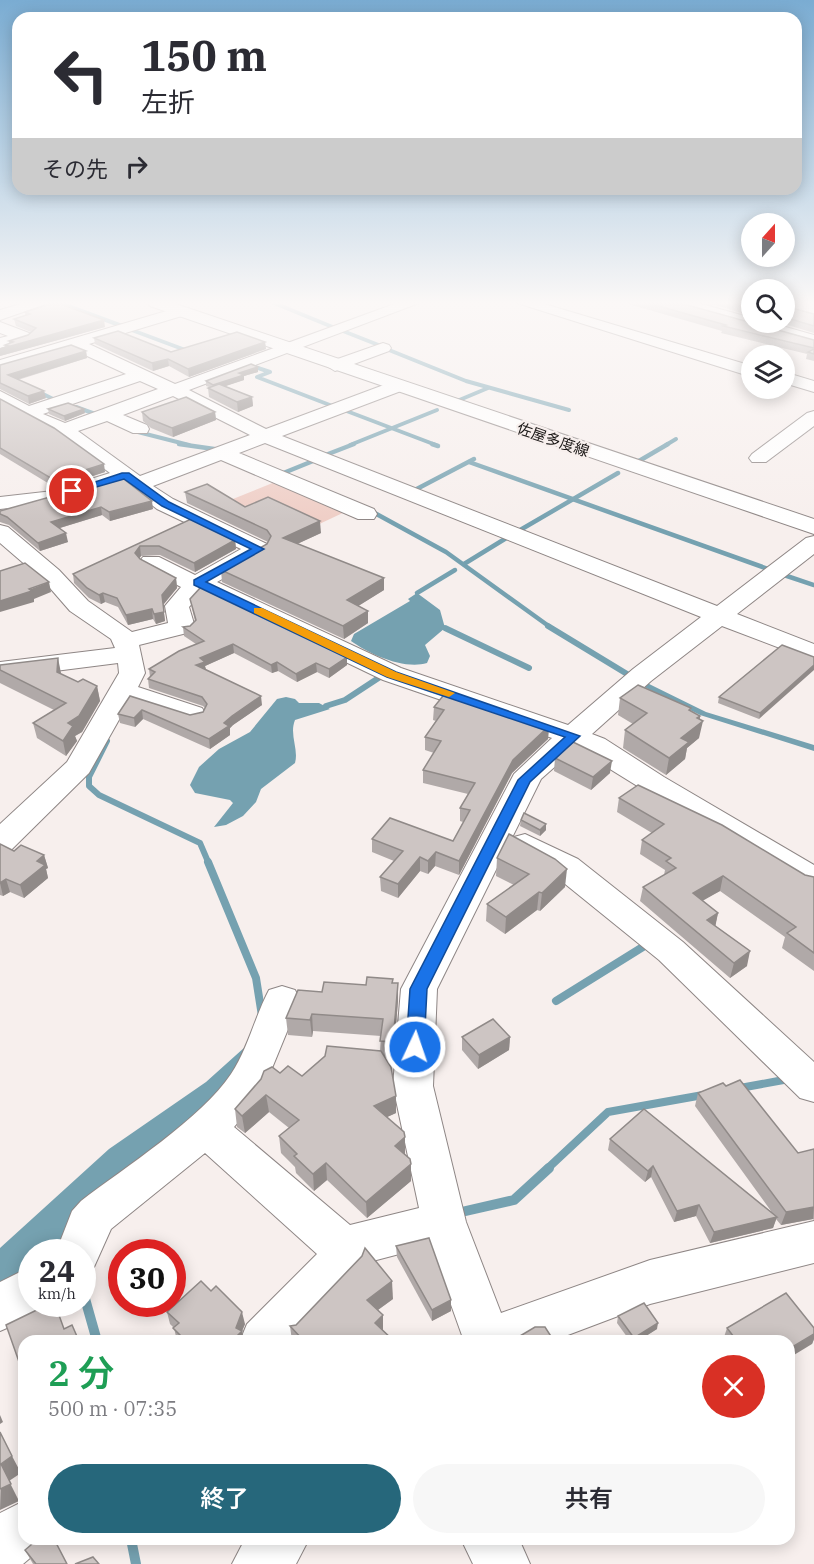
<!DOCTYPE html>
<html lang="ja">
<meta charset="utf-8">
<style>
:root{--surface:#fff;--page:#f7f7f7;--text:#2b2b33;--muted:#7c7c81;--accent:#26677b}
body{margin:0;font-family:"IBM Plex Serif","Noto Sans JP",serif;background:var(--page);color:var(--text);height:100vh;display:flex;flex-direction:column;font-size:22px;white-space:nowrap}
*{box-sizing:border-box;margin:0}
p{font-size:20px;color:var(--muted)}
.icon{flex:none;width:33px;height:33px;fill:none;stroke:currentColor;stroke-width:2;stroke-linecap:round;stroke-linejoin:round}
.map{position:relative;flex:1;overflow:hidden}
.details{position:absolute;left:18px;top:1335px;width:777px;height:210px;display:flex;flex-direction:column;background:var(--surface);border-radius:18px;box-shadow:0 3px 15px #0003}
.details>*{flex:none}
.hud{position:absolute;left:12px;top:12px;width:790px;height:183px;border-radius:18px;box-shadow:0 3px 15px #0003;background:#fff;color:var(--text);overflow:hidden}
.needle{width:39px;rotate:21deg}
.tools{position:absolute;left:741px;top:213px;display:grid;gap:12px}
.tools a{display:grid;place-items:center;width:54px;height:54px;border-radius:50%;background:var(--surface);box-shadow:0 3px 15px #0003;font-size:30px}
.speed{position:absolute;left:18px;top:1239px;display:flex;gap:12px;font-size:30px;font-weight:700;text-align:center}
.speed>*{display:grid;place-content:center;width:78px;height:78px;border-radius:50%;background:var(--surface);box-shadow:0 3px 15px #0003;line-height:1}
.speed small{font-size:15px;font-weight:400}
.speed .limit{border:9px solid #d22;background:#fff;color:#111}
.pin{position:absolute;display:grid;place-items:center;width:51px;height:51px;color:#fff;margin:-26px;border:3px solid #fff;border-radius:50%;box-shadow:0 2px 6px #0007}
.me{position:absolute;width:66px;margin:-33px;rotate:3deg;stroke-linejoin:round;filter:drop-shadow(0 0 4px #0008)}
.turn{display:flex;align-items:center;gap:21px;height:126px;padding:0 30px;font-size:27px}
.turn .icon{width:78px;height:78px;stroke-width:2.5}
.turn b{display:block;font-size:42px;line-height:51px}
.then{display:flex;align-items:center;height:57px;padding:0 30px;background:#0003;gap:12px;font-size:22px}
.round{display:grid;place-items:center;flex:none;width:63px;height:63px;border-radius:32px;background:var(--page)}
.headline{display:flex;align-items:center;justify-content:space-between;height:102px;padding:0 30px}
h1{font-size:36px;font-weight:600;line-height:45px;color:#1e9e55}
.action{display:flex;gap:12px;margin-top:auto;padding:12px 30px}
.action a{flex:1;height:69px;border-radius:36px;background:var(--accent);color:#fff;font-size:24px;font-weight:600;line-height:69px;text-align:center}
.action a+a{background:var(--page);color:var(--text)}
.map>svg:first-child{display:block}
</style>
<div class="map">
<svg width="814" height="1564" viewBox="0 0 814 1564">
<rect width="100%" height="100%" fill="#f7efed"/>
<path fill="#efcec6" d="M280 480 349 510 313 527 248 516 223 503Z"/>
<g fill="#75a1b0">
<path d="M417 593 440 610 445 628 425 645 430 656 427 663C404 670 369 654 351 641L354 634 410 601 408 599Z"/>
<path d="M641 680 706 712 814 745V751L700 715 638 684Z"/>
<path d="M286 697 295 699 299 703H319L330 709 295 720C289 735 299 749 295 763L261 789 256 802 243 816 226 825 214 827 233 803 230 800 195 793 190 785 199 767 219 749 250 732 277 699Z"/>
<path d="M258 1022 245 1075 82 1222 66 1252H32L31 1273 0 1292V1248L109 1149 206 1082 245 1047Z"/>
</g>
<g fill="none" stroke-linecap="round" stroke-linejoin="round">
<g stroke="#75a1b0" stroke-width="4">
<path d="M60 303 122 326"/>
<path d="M274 303 335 328"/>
<path d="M129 329 188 351"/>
<path d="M343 331 381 346"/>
<path d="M389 350 466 381 569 410"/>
<path d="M252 366 270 372 257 377 335 407"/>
<path d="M39 392 57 401"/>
<path d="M457 401 488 388"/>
<path d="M76 407 98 415"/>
<path d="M344 410 436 445"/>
<path d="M134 431 189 445"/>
<path d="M350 445 437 410"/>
<path d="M666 445 676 439"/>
</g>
<g stroke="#75a1b0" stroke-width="4.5">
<path d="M179 444 221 450"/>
<path d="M432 444 438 446"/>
<path d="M323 456 354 444"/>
<path d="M639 461 668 444"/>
<path d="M469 462 771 570"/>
<path d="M281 474 313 461"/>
<path d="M411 492 474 459"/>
<path d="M371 511 446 552 550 627"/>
<path d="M515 533 618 473"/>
<path d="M464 564 508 537"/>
<path d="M781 574 814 585"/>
<path d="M417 593 455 570"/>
</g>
<g stroke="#75a1b0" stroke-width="6">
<path d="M548 626 632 677"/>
<path d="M445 628 529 668"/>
<path d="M326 706 345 700 380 677"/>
<path d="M107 741 89 777V786L99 795 200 843 209 864"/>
</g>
<g stroke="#75a1b0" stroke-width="8">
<path d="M208 862 256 978 262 1016"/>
<path d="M556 1001 646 945 650 948"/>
<path d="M740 1088 789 1079"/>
<path d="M547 1169 608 1112 703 1095"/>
</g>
<g stroke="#75a1b0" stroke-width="10">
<path d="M457 1213 514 1200 549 1168"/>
<path d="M82 1288 97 1341"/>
<path d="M131 1539 136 1564"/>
</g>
<g stroke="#8e8685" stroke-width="2">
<g id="minor">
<path d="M24 303H49L0 320V310Z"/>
<path d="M397 303H419L189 390 266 429 389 383H401L404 387 401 391 282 436 717 606 806 538 814 536V554L737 614 814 644V661L722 626 651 681 592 734 605 739 664 777 814 865V891L802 888 576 748 541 779 437 989 433 1086 466 1222 501 1313 650 1260 814 1221V1263L650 1304 552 1341H464L430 1246 365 1263 361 1272 296 1341H240L247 1324 317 1254 205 1153 111 1229 94 1267 82 1271V1252H56L72 1211 81 1201C124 1168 202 1118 231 1074 248 1049 255 1016 269 990L282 986 295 990 300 1000 261 1095 234 1127 350 1225 419 1208 393 1086 401 989 514 774 552 738 383 680 202 593 189 607 195 627 191 632 139 645 145 673 138 687 202 708 206 714 202 720 192 722 129 702 89 773 11 850 0 853V824L67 762 119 673 118 663 0 678V662L115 648 111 639 70 611 43 580 0 543V525L8 527 59 570 88 601 132 632 168 623 165 606 181 587 143 567 139 562 143 557H159L195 575 241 549 157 509 123 483 55 503 0 509V497L53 491 110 473 57 434 0 404V391L29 406 126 374 72 349 0 370V360L180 307 185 309 188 312 185 315 89 344 175 384ZM140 381 158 389 65 423 43 414ZM173 396 250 435 140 476 78 431 107 421 133 433H147L149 429 147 425 123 415ZM265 443 701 617 633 669 568 725 401 668 217 582 267 554 270 549 267 544 173 499 153 486 221 460 358 519H374L377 514 374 509 239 453Z"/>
<path d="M517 303H541L752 366V377Z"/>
<path d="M672 303H698L752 318V322H768L814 335V345L674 306Z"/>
<path d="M0 322 29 333 31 336 29 339 0 348V338L8 336 0 333Z"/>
<path d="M383 343 389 345 391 348 389 351 335 371 327 366 329 362Z"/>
<path d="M784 372 814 381V392L784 383Z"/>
<path d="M814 411V426L766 462H752L749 458 752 454 807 413Z"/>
<path d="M525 834 578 859 683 942 814 1062V1102L800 1098 659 960 554 875 514 853 509 845 514 837Z"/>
<path d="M32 1266V1304H48L16 1324 0 1331V1282Z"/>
<path d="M24 1501V1539H46L43 1547 23 1564H0V1513Z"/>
<path d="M245 1539H309L296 1564H232Z"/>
<path d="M461 1539H519L530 1564H473Z"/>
</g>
</g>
<g stroke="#8e8685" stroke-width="2">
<path id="major" d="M148 303H173L814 519V534L150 306Z"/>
</g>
<use href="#minor" fill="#fff" fill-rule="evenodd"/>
<use href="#major" fill="#fff" fill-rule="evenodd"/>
</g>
<g fill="#b0a9a8">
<path d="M625 303H680L814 340V361L806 359 807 354 721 333 722 331Z"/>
<path d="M708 303H752V316Z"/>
<path d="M784 306 814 314V333L778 322H784Z"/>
<path d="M25 312 105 327 0 356V349L6 347 5 345 9 344V341L28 335 31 332 16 326 14 319 25 315Z"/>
<path d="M94 338 171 352 265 342 266 349 189 377 169 366 153 371 95 344Z"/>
<path d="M86 351 87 358 18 380 46 398 29 404 0 389V365Z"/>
<path d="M258 367V372L244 376V380L225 386 252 397 253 406 238 412 209 397 208 388 209 387 206 386V381Z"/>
<path d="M0 399 105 472 56 488 0 454Z"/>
<path d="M48 409 85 413 65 421 49 414Z"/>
<path d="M142 412H215L216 420 173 437 151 428 143 421Z"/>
<path d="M121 477 153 509 110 521 102 515 60 528 68 542 40 551 9 525 0 522V511Z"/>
<path d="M185 492 245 507 321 533 297 544 384 590 358 606 368 623 344 639 222 582 221 570 267 544 268 542 187 503Z"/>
<path d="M191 519 235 540 236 549 195 572 160 555 141 556 139 558 176 578 177 588 163 605 165 621 156 624 153 619 128 625 118 607 105 602 101 604 89 598 74 583 73 574Z"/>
<path d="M190 599 347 665 329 678 317 672 297 682 278 671 272 673 234 653 205 666 206 670 262 705 233 725 230 728V735L210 749 143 719 135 727 120 723 118 714 130 696 190 715 203 712 205 708 203 706 149 688 148 679 150 677 149 669 196 644 184 636 183 627 190 626 195 621Z"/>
<path d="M782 645 759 719 718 703 719 697Z"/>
<path d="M0 665 61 674 78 682 97 686 100 701 82 732 75 736 77 741 66 756 37 738 33 723 54 710 0 683Z"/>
<path d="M620 698 691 708 690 711 700 716 699 738 687 748 685 759 666 775 623 748 625 730 633 724 618 715Z"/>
<path d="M434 707 549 726 548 739 512 773 459 875 435 866 428 874 420 871 398 898 381 891 380 877 394 861 372 852V839L453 841 463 822 460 821V808L468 794 423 783V770L434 753 425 750V737L436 721 433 720Z"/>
<path d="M555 758 610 773 591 790 554 771Z"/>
<path d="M619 798 805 875 814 877V971L782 948 785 937 720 891 702 900 718 913 715 926 747 966 730 978 640 901 643 887 664 875 665 870 640 854 642 840 652 833 617 812Z"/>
<path d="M521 820 546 824V830L540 836 520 826Z"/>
<path d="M0 844 14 851 44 855 48 868 46 869 48 878 24 898 10 892 3 896 0 895Z"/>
<path d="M497 858 565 887 540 911 537 910 505 934 486 921 487 904 514 885 496 876Z"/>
<path d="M393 983H398V1001L393 1059 386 1058 396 1113 387 1117 405 1137V1155L411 1164V1181L367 1218 327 1180 314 1191 296 1173 295 1167 281 1153 279 1136 289 1128 269 1112 245 1133 237 1127 235 1109 280 1073 302 1076 380 1051 381 1036 313 1031 312 1037 288 1035 286 1018 322 992 366 985Z"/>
<path d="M462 1037H510L509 1050 478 1069 462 1050Z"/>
<path d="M698 1093 798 1153 814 1149V1220L813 1219 781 1225 776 1219 773 1228 710 1243 696 1216 674 1222 651 1177 645 1182 608 1150 610 1139 771 1211 695 1106Z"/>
<path d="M396 1246 451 1300V1311L432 1321 397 1257Z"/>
<path d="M393 1299 378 1310 383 1331 394 1341H292L290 1326 296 1325Z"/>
<path d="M167 1312 245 1324 242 1331 244 1341H177L174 1328 170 1324Z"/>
<path d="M618 1316 657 1329 638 1341H630L617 1323Z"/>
<path d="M727 1328H814V1339L812 1344 789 1341H723V1340Z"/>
<path d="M25 1550 67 1564H33Z"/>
</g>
<g fill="#908a88">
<path d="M104 320 105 327 0 356V349Z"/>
<path d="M265 342 266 349 189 377 188 369Z"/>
<path d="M86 351 87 358 9 382 8 375Z"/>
<path d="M168 359 169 366 153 371 152 363Z"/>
<path d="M258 367V372L244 376V380L214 390 213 385 239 373Z"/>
<path d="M44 391 46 398 29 404 28 396Z"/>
<path d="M252 397 253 406 238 412 237 402Z"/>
<path d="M84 409 85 413 65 421 64 416Z"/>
<path d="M215 412 216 420 173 437 172 428Z"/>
<path d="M104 464 105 472 56 488 54 480Z"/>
<path d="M152 501 153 509 110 521 109 512Z"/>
<path d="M101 507 102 515 53 530 51 522Z"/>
<path d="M320 521 321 533 284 550 283 538Z"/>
<path d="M66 533 68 542 40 551 38 543Z"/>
<path d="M235 540 236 549 195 572 194 563Z"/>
<path d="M140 546 141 556 137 562 135 553Z"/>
<path d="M176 578 177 588 163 605 165 621 156 624 154 614 162 595Z"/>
<path d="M384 578V590L347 613V600Z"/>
<path d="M49 582 51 592 34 599V602L0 612V601Z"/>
<path d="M103 593 105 602 101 604 99 595Z"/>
<path d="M152 609 153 619 128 625 126 615Z"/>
<path d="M368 611V623L344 639 343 626Z"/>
<path d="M233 644 234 653 205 666 206 670 196 665 200 658Z"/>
<path d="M347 657V665L329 678V669Z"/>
<path d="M58 658 61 673 60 687 57 672Z"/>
<path d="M277 662 278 671 272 673 271 665Z"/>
<path d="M316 663 317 672 297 682 296 674Z"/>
<path d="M814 665V670L759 719 760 713Z"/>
<path d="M97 686 100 701 82 732 75 736 77 741 66 756 63 741 68 723Z"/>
<path d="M261 696 262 705 233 725 230 728V735L210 749 209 739 224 723 232 716Z"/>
<path d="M142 710 143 719 135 727 134 718Z"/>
<path d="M700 716 699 724 703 721 699 738 687 748 685 759 666 775 669 758 681 738 697 718Z"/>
<path d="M549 726 548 739 512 773 459 875V861L513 760Z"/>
<path d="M612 761 610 773 591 790 593 777Z"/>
<path d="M546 824V830L540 836V830Z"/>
<path d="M436 852 435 866 428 874V861Z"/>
<path d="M44 855 48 868 46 869 48 878 24 898 20 885 37 861Z"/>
<path d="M420 857V871L398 898V884Z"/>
<path d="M567 869 565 887 540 911 542 893Z"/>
<path d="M723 876 720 891 690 908 693 893Z"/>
<path d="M6 879 10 892 3 896 0 883Z"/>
<path d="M539 892 537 910 505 934 506 917Z"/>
<path d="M718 913 715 928 707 920Z"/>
<path d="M750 951 747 966 730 978 734 963Z"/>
<path d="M398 983V1001L393 1059V1042Z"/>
<path d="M312 1014 313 1031 312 1037 310 1020Z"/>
<path d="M510 1037 509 1050 478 1069 479 1055Z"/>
<path d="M266 1095 269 1112 245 1133 242 1116Z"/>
<path d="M396 1096V1113L374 1123V1106Z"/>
<path d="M405 1137V1154L395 1163V1146Z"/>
<path d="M326 1163 327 1180 314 1191 313 1174Z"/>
<path d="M411 1164V1181L367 1218 366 1202Z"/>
<path d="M653 1166 651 1177 645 1182 648 1171Z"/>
<path d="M699 1205 696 1216 674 1222 677 1211Z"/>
<path d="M814 1207 813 1219 781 1225 786 1212Z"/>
<path d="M777 1217 773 1228 710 1243 714 1232Z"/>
<path d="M392 1281 393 1299 368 1317 367 1300Z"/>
<path d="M451 1300V1311L432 1321V1310Z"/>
<path d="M242 1312 245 1324 242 1331 244 1341H232L236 1328Z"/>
<path d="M383 1315V1333L375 1323Z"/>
<path d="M658 1323 657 1329 638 1341H633L634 1338Z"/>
<path d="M814 1334V1339L812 1344 789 1358V1349Z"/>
<path d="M0 1415 3 1422 0 1424Z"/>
<path d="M12 1456 21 1473 9 1481 19 1501 0 1510 1 1464Z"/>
<path d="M76 1539H82L78 1543Z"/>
</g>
<g fill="#cdc5c3" stroke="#908a88" stroke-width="1.5">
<path d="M53 303H58L104 320 0 349 9 346 5 345 13 342 9 341 28 335 36 328 14 319 30 314 25 312Z"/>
<path d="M648 303H680L814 340V348L723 326 726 325Z"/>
<path d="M732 303H752V309Z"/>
<path d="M784 306 814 314V326L784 317Z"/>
<path d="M118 331 171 352 237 332 265 342 188 369 168 359 152 363 94 338Z"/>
<path d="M71 345 86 351 8 375 44 391 28 396 0 383V365Z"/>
<path d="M814 349V354L808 352Z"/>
<path d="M251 364 258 367 239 373 244 375 213 385 206 381Z"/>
<path d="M219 384 252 397 237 402 208 388Z"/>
<path d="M186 397 215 412 172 428 150 419 142 412Z"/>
<path d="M0 399 54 428 104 464 54 480 0 448Z"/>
<path d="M68 403 84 409 64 416 48 409Z"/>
<path d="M121 477 152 501 109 512 101 507 51 522 66 533 38 543 7 517 0 514V511Z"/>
<path d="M207 484 245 507 268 497 320 521 283 538 384 578 347 600 368 611 343 626 221 570 267 544 271 536 267 530 185 492Z"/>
<path d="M191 519 235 540 194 563 159 546H140L135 553 140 559 176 578 162 595 164 612 154 614 152 609 126 615 117 598 103 593 99 595 87 588 73 574Z"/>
<path d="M25 563 49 582 29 589 32 591 0 601V571Z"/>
<path d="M201 587 347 657 329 669 316 663 296 674 277 662 271 665 233 644 200 658 205 662 196 665 261 696 232 716 224 723 229 726 209 739 142 710 134 718 118 714 130 696 190 715 203 712 207 704 202 697 148 679 155 672 149 669 179 651 204 641 183 627 190 626 196 620 190 599Z"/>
<path d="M782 645 814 657V665L760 713 719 697Z"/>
<path d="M58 658 57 672 78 682 83 679 97 686 79 716 68 723 73 726 63 741 33 723 66 703 0 670V665Z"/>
<path d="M638 685 691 708 689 710 700 716 697 718 703 721 681 738 689 742 669 758 625 730 647 713 620 698Z"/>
<path d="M447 691 549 726 513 760 459 861 436 852 428 861 420 857 398 884 380 877 403 851 372 839 390 818 453 841 470 810 460 808 475 783 423 770 441 741 425 737 444 710 434 707Z"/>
<path d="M573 742 612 761 593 777 555 758Z"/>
<path d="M638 785 722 825 805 875 814 877V953L787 933 796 927 723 876 693 893 718 913 707 920 750 951 734 963 643 887 676 868 666 861 671 858 642 840 664 824 619 798Z"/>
<path d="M524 813 546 824 540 830 521 820Z"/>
<path d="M509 834 555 859 567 869 542 893 539 892 506 917 487 904 529 874 497 858Z"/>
<path d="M0 844 14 851 21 845 44 855 37 861 45 865 20 885 6 879 0 883Z"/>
<path d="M367 977 393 979 392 983H398L393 1042 380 1041 383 1019 312 1014 310 1020 286 1018 298 990 322 992 324 982 366 985Z"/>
<path d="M493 1019 510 1037 479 1055 462 1037Z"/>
<path d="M327 1046 381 1051 391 1067 396 1096 374 1106 404 1132 405 1137 395 1146 410 1159 411 1164 366 1202 326 1163 313 1174 294 1156 297 1154 279 1136 299 1120 266 1095 242 1116 235 1109 261 1079 264 1071 272 1067 280 1073 288 1066 302 1076 325 1056Z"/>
<path d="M740 1080 798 1153 814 1149V1207L786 1212 698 1093 723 1083 726 1086Z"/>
<path d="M644 1109 777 1217 714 1232 699 1205 677 1211 653 1166 648 1171 610 1139Z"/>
<path d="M429 1238 451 1300 432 1310 396 1246Z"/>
<path d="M365 1248 392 1281 367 1300 383 1315 375 1323 394 1341H304L290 1326 296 1325 362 1256Z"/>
<path d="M201 1281 211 1291 216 1286 242 1312 236 1328 242 1331 232 1341H186L173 1328 179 1323 167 1312Z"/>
<path d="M786 1293 814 1328V1334L789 1349V1341H737L727 1328Z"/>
<path d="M644 1303 658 1323 634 1338 618 1316Z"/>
<path d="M49 1304H55L64 1329 72 1325 79 1341H24V1376L6 1325Z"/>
<path d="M535 1327H545L554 1341H517L515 1339Z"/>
<path d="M0 1432 12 1456 1 1464 11 1484 0 1489Z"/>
<path d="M38 1539H54L67 1564H36L25 1550Z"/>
<path d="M93 1557 99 1564H75Z"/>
</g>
<linearGradient id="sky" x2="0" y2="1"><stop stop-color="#7aacd2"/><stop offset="0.58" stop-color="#fbf8f7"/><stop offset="1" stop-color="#fbf8f7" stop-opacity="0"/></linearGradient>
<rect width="814" height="522" fill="url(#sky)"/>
<path fill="#1a73e8" stroke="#114b97" stroke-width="1.5" d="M122 473H129L169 502 264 549 206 582 396 672 580 736 530 782 427 989 424 1047 421 1052H409L406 1047 410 989 518 780 565 737 387 677 194 585V580L251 549 162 506 124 479 72 494 68 491Z"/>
<path fill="#f59e0b" d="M254 608H262L396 672 455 693 449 697 387 677 254 613Z"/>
<g text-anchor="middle" stroke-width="4.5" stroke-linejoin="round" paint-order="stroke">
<g font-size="15" fill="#181514" stroke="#f7efed">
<text transform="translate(553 440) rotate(19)" y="5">佐屋多度線</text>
</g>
</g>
</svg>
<div class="tools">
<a><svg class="needle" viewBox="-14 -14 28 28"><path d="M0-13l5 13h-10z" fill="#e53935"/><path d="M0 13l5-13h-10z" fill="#7c7c81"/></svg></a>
<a><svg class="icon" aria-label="search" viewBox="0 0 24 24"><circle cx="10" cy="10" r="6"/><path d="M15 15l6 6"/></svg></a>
<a><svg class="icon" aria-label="layers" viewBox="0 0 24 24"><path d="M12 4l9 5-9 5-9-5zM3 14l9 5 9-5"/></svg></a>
</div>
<div class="speed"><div>24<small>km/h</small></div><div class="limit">30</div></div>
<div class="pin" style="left:72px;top:491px;background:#d93025"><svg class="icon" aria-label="arrive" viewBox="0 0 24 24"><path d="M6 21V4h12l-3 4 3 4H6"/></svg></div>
<svg class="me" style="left:415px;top:1047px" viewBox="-20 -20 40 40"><circle r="17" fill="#1a73e8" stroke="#fff" stroke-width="3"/><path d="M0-11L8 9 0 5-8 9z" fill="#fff"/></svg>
<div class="hud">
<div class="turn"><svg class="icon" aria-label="left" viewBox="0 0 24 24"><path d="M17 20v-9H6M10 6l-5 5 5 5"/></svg><div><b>150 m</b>左折</div></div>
<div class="then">その先<svg class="icon" aria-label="right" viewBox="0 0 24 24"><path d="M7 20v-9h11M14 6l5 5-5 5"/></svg></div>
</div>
<section class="details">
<div class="headline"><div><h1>2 分</h1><p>500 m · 07:35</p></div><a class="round" style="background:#d93025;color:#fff"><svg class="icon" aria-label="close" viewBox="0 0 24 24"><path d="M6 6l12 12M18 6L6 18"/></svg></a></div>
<div class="action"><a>終了</a><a>共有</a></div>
</section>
</div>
